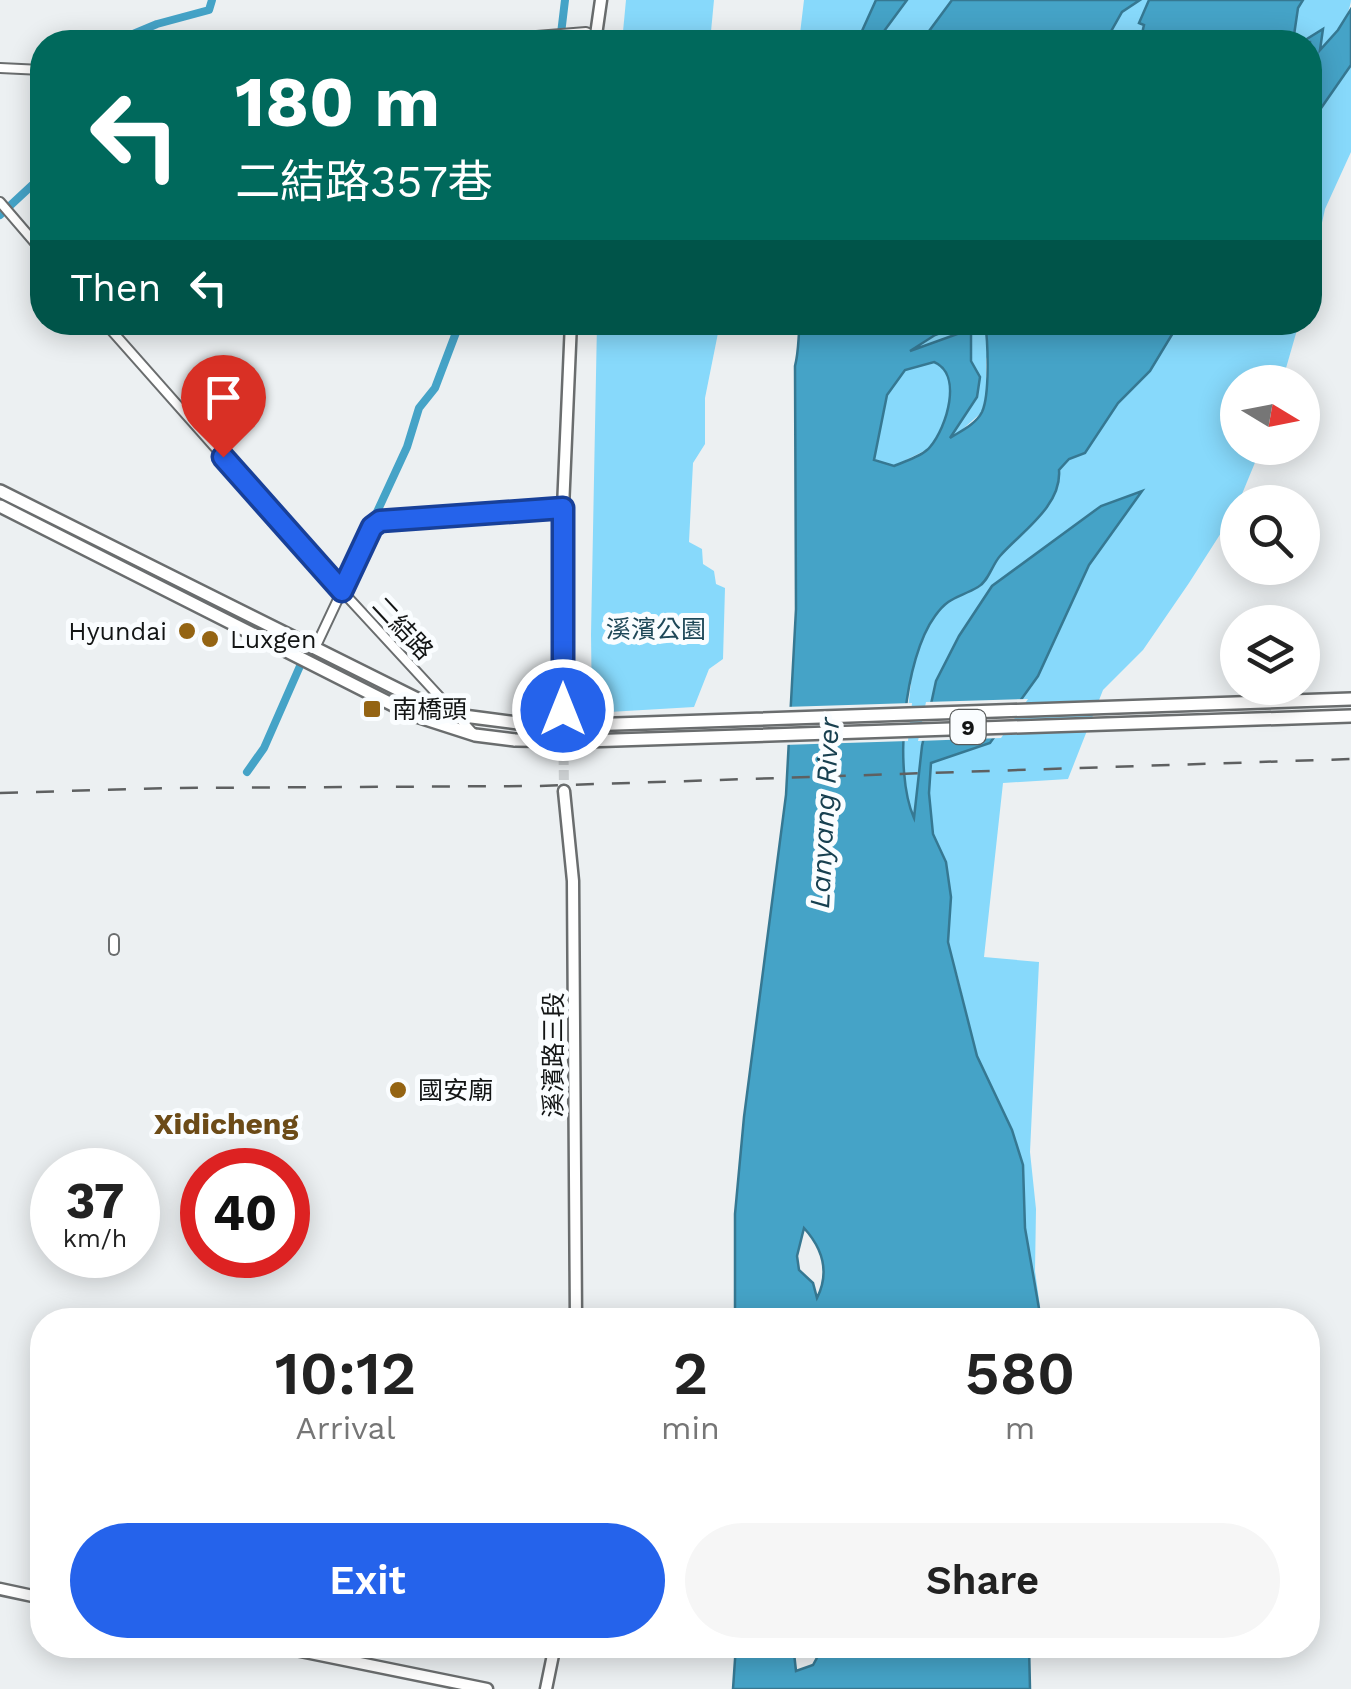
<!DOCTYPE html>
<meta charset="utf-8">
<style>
:root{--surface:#fff;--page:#f6f6f6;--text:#222;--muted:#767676;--accent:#2563eb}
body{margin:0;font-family:"Work Sans","Noto Sans TC",sans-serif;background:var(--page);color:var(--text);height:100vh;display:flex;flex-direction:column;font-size:38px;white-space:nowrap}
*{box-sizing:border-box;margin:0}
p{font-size:32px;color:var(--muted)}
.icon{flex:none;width:55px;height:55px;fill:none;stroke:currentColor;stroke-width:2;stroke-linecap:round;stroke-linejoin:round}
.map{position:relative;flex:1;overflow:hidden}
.details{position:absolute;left:30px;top:1308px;width:1290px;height:350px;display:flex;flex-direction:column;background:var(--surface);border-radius:40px;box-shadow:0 5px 25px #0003}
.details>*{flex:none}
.top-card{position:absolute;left:30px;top:30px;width:1292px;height:305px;border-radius:40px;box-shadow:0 5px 25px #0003;background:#00695c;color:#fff;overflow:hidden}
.needle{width:65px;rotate:100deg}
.fabs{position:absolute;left:1220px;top:365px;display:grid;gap:20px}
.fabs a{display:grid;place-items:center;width:100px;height:100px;border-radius:50%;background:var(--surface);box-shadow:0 5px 25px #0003;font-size:50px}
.speed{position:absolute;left:30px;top:1148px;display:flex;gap:20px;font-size:50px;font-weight:700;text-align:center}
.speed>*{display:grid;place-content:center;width:130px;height:130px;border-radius:50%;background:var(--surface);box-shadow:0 5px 25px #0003;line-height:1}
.speed small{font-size:25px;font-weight:400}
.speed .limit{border:15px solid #d22;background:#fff;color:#111}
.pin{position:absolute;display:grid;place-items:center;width:85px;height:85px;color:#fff;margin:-102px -42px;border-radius:50% 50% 50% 0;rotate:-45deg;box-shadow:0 0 10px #0007}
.pin .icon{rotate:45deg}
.me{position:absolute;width:110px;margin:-55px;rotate:0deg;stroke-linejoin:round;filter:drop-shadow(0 0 8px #0008)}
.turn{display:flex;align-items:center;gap:35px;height:210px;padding:0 40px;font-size:45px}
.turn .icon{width:130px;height:130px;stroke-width:2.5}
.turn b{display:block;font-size:70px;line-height:85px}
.then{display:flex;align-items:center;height:95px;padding:0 40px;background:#0003;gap:20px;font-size:38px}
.eta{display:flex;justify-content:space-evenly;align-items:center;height:170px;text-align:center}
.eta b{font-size:60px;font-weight:600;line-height:70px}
.button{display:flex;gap:20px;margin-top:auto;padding:20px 40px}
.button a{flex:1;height:115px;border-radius:60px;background:var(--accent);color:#fff;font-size:40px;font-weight:600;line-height:115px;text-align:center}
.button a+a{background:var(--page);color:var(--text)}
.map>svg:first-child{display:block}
</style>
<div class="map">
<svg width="1351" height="1689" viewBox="0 0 1351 1689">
<rect width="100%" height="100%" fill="#ecf0f2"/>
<g fill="#87d9fb">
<path d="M626 0H714L710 42H622Z"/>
<path d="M804 0H966L944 11 921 42H799Z"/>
<path d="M1140 0H1158L1229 42H1102L1122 12Z"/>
<path d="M1263 0H1351C1351 11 1328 57 1322 72L1310 42H1251Z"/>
<path d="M1351 65V152L1325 209 1310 278V124Z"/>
<path d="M597 323H720L705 398V444L693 463 689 542 702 549 703 564 714 571 716 584 725 588 723 659 709 669 694 707 592 713 591 635Z"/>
<path d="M967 323H985L990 351 986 359V398L981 413 956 435 894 466 874 459C877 422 882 368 917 345 932 335 951 329 967 323Z"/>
<path d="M1179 323H1299L1282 382H1238V448H1261L1235 511 1189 583 1143 650 1103 690 1068 779 1003 783 984 957 1039 962 1030 1152 1036 1209 1035 1271 1041 1314 1025 1277 1012 1130 977 1056 958 977 898 790 919 617 1069 459 1085 453 1118 403 1150 371Z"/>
</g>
<g fill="#45a3c7" stroke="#367892" stroke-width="2.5" fill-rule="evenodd">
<path d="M876 0H907L876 42H857Z"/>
<path d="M952 0H1140L1122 12 1105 42H1050L1049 32C1024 31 1002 35 978 42 961 46 938 43 921 42Z"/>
<path d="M1149 0H1303L1298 8 1293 42H1140L1144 25 1139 23Z"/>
<path d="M1351 9V65L1310 124V42H1302L1323 29 1320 50 1338 30Z"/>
<path d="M864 322 967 323 935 335 910 351 971 329V361L980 377 977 397 950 438C961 431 976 424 982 412 990 395 988 341 985 323H1179L1150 371 1118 403 1085 453 1069 459 1059 470C1062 506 1021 532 1000 556 992 565 988 582 978 587 959 598 949 596 935 616 904 658 893 771 914 818L922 746 936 681 959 636 992 586 1101 506 1142 491 1089 565 1038 676 990 743 931 763 929 793 933 834 946 862 951 897 948 942 977 1056 1012 1130 1023 1165 1025 1228 1041 1320H735V1214L744 1117 786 795 796 609 795 366C799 351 798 337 800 323ZM934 362C963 374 947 427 930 447 923 456 905 461 894 466L874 460 887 395 905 370ZM804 1228C823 1249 830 1272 817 1298L813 1283 799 1270 797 1256Z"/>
<path d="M736 1645H798L794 1653 796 1671 813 1665 824 1645H1029L1030 1689H733Z"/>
</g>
<g fill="#ecf0f2">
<path d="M1028 699 1001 738 918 741 926 702Z"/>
<path d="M912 703 908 741 783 745 784 707Z"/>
</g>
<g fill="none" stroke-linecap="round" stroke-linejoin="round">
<g stroke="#45a3c7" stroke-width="8">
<path d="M114 42 157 24 209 10 212 0"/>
<path d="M560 42 565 0"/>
<path d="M0 215 42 176"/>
<path d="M377 512 407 447 419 408 435 388 460 322"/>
<path d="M247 772 264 748 300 666"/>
</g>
<path stroke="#cbcfd1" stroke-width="10" stroke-dasharray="10 5" stroke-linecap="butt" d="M563 710 564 791"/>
<g stroke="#6a6d6e" stroke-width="12">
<g id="street">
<path d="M462 42 586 32 596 38"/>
<path d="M0 68 42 70"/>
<path d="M0 202 42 251"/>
<path d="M104 322 342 591 472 732"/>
<path d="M315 648 372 527 380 521 563 508"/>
<path d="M114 950V939"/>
</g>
</g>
<g stroke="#6a6d6e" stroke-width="15">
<g id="secondary">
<path d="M595 42 601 0"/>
<path d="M563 710V508L571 322"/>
<path d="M564 791 573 881 576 1320"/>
<path d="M0 1589 42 1598"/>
<path d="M271 1645 487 1689"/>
<path d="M546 1689 555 1645"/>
</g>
</g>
<g stroke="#6a6d6e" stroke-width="16">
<g id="primary">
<path d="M0 491 419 700 456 715 518 723"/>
<path d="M0 506 413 715 475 735 515 740"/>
<path d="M586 725 1351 699"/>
<path d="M585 741 1351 716"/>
</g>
</g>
<use href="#street" stroke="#fff" stroke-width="8"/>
<use href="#secondary" stroke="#fff" stroke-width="10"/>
<use href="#primary" stroke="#fff" stroke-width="11"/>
<path stroke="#5e6061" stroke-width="2.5" stroke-dasharray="18 18" stroke-linecap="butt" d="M0 793 167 788 537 786 1351 759"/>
<g stroke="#6a6d6e" stroke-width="16" stroke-linecap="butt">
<g id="primary-bridge">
<path d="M518 723 586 725"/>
<path d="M515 740 585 741"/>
</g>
</g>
<use href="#primary-bridge" stroke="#fff" stroke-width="11"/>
</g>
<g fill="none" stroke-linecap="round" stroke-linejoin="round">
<g stroke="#184099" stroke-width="25">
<path id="route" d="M223 457 342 591 372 527 380 521 563 508V710"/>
</g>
<use href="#route" stroke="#2563eb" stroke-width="18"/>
</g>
<g fill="#946413" stroke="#fafdff" stroke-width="4">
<circle cx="187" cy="631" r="10"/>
<circle cx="210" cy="639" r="10"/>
<rect x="362" y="699" width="20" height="20" rx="5"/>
<circle cx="398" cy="1090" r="10"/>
</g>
<g text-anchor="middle" stroke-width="10" stroke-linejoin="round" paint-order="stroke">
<rect fill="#fafdff" stroke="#585b5b" stroke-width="2.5" x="950.5" y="710" width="35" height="34" rx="8"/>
<g font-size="22" font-weight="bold" fill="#131515">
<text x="968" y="735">9</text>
</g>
<g font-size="25" fill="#131515" stroke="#fafdff">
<text transform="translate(403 628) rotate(47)" y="9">二結路</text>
<text transform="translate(553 1055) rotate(-90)" y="9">溪濱路三段</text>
</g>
<g font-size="25" fill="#1f4858" stroke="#fafdff">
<text x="656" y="638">溪濱公園</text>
</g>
<g font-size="25" fill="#131515" stroke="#fafdff" text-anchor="start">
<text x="167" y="640" text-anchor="end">Hyundai</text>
<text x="230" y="648">Luxgen</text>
<text x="392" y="718">南橋頭</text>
<text x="418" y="1099">國安廟</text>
</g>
<g font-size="28" font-style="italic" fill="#174050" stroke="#fafdff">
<text transform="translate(824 813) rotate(-87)" y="10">Lanyang River</text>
</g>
<g font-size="30" font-weight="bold" fill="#6c4b17" stroke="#fafdff">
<text x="226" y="1134">Xidicheng</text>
</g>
</g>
</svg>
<div class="fabs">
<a><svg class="needle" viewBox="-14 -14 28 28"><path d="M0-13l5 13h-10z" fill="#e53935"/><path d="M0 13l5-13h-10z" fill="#767676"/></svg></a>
<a><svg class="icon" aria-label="search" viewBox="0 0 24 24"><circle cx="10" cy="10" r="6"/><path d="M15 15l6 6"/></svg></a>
<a><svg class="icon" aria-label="layers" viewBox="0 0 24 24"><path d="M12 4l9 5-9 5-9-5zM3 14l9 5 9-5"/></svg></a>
</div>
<div class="speed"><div>37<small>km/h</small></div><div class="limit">40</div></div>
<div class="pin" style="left:223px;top:457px;background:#d93025"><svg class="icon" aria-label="arrive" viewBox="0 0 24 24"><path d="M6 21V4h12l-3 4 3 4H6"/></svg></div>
<svg class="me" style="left:563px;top:710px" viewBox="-20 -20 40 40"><circle r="17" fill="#2563eb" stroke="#fff" stroke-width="3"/><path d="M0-11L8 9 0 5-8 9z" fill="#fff"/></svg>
<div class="top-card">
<div class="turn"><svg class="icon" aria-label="left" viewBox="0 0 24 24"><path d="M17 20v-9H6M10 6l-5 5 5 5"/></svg><div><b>180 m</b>二結路357巷</div></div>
<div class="then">Then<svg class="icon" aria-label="left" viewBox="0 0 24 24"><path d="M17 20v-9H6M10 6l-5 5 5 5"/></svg></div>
</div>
<section class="details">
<div class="eta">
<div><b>10:12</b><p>Arrival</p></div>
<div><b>2</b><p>min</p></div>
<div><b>580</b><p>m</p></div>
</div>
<div class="button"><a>Exit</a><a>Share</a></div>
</section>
</div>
